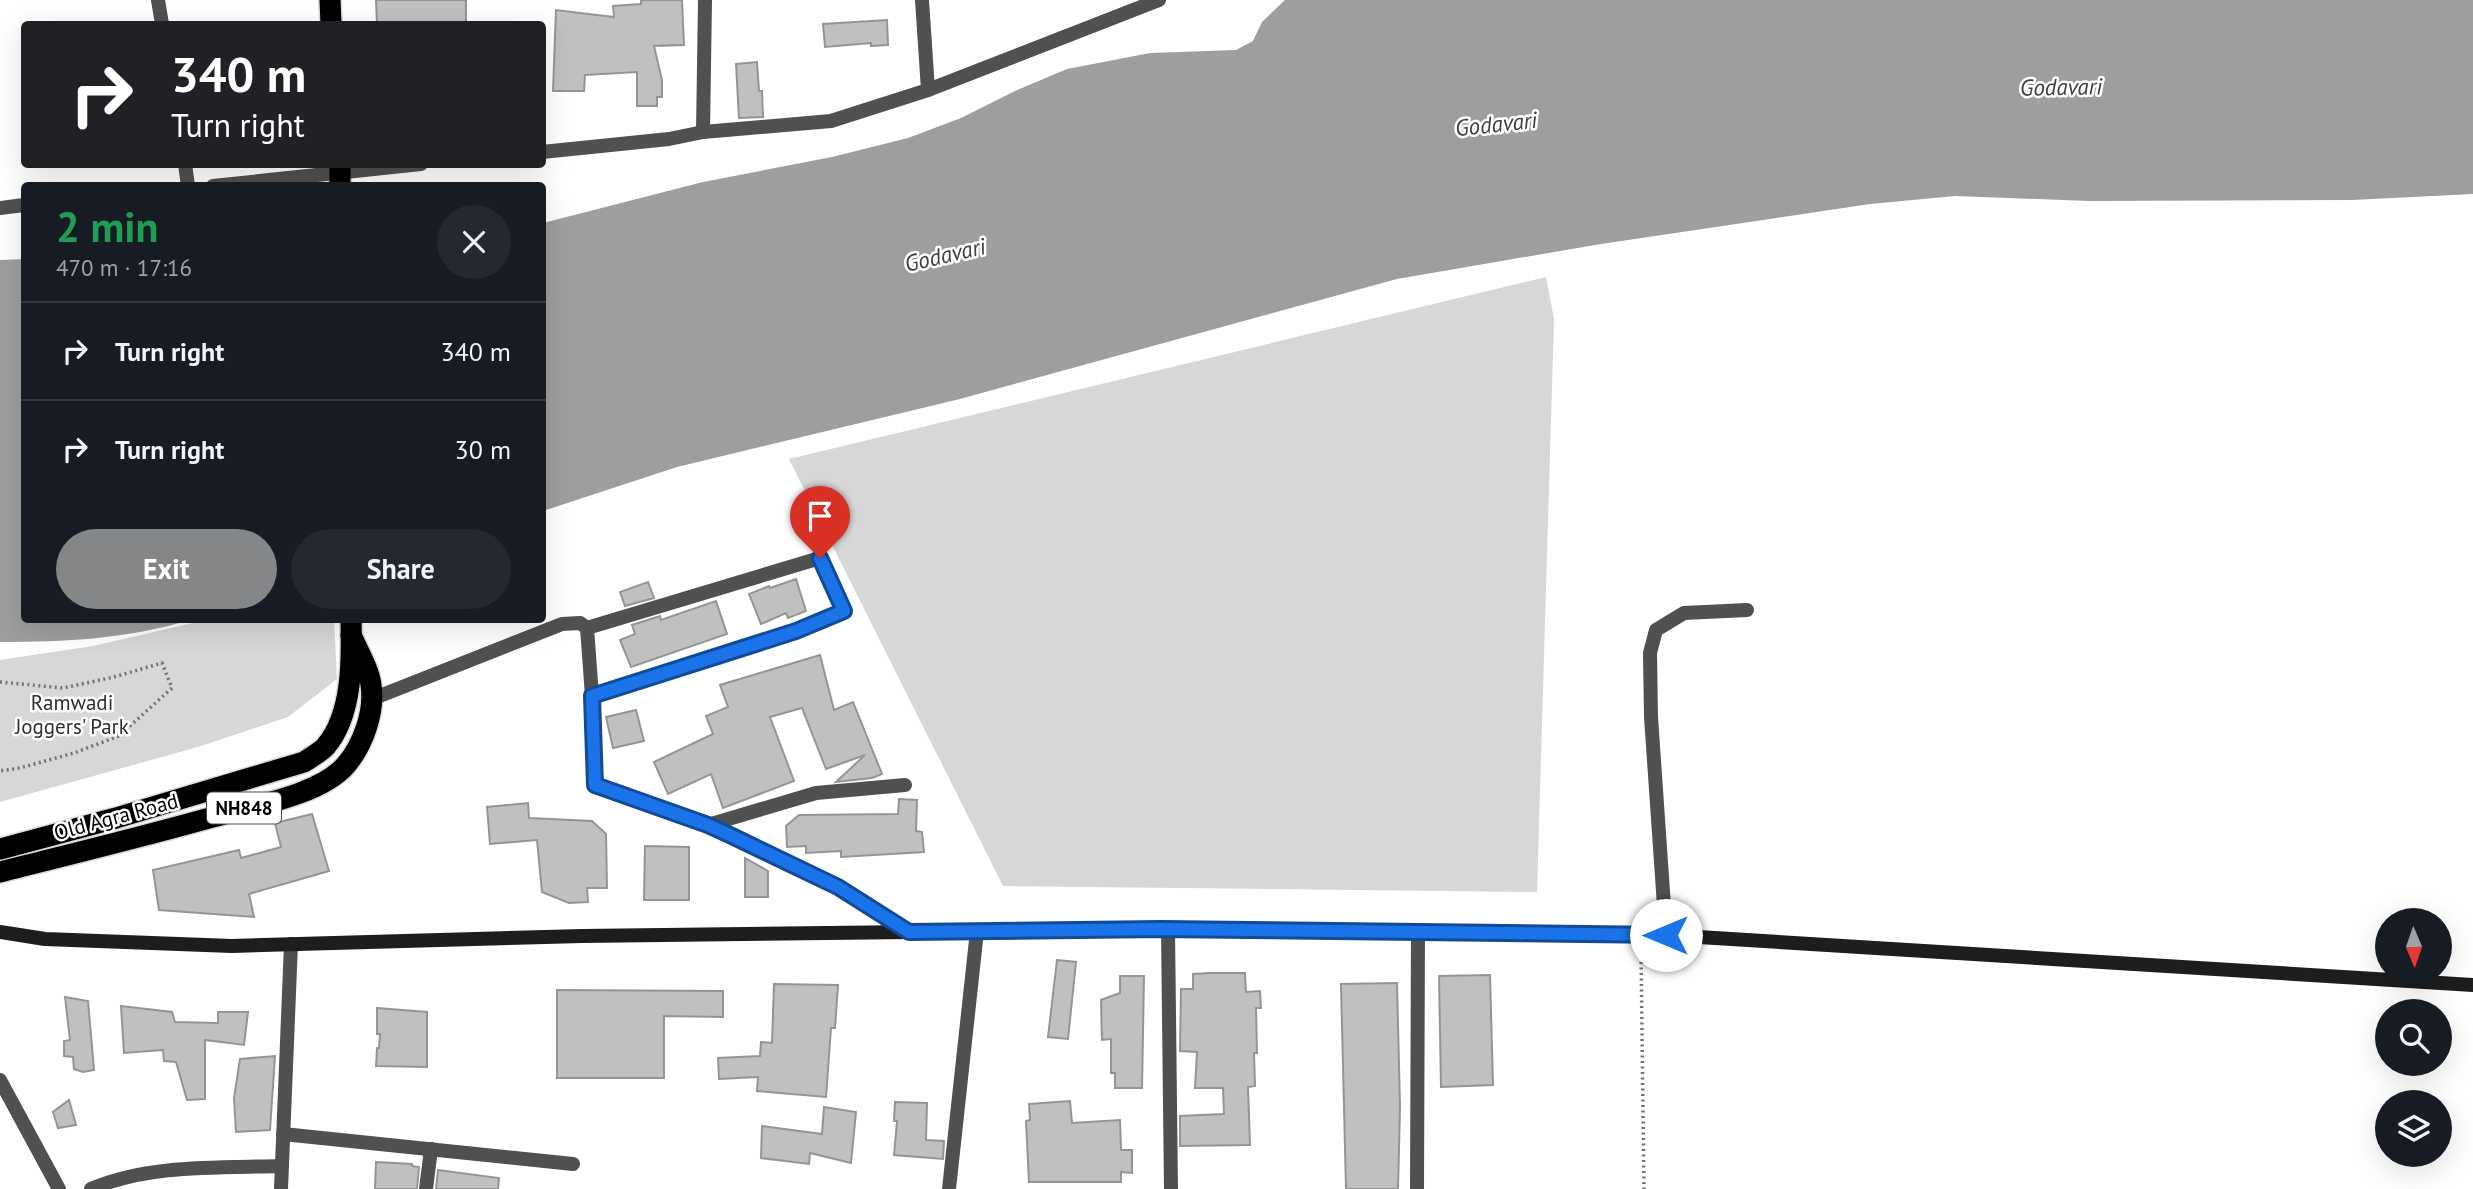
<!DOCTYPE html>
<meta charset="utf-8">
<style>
:root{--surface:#171b24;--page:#242831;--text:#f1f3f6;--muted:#9ea1a6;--line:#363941;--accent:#858687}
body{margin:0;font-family:"PT Sans",sans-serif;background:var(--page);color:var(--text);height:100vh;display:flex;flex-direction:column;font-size:26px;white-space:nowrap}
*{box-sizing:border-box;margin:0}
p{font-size:23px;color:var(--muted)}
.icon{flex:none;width:38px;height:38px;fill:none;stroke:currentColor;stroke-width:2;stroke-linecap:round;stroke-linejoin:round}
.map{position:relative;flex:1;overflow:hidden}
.sheet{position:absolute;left:21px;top:182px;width:525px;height:441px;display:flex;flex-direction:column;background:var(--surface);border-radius:7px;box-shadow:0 7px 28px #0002}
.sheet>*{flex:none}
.top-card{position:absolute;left:21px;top:21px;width:525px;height:147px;border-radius:7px;box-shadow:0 7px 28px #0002;background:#202124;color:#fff;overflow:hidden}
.needle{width:46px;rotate:178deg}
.fabs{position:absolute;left:2375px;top:908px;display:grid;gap:14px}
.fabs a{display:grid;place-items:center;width:77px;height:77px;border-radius:50%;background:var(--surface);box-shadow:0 7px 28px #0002;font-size:35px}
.pin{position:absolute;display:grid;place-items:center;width:60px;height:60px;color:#fff;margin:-72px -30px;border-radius:50% 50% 50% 0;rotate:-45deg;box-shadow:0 0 7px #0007}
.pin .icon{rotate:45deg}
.me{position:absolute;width:77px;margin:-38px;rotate:270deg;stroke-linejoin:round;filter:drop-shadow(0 0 5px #0008)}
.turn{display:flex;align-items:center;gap:24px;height:147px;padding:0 35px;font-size:32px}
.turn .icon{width:91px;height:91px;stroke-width:2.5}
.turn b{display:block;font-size:49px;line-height:60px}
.round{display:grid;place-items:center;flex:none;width:74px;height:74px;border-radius:37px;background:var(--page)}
.headline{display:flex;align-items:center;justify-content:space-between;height:119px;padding:0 35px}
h1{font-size:42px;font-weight:800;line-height:52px;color:#1e9e55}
.button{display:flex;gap:14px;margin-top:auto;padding:14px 35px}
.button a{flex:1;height:80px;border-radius:42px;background:var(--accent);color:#fff;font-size:28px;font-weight:800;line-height:80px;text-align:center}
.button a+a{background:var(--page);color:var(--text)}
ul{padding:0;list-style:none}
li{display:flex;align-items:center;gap:21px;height:98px;padding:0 35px;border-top:2px solid var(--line)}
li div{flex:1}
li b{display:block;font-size:26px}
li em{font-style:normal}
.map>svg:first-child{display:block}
</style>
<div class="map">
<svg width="2473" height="1189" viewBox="0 0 2473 1189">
<rect width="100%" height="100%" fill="#fff"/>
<g fill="#d7d7d7">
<path d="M1546 277 1554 319 1537 892 1003 886 789 459Z"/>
<path d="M206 620H334L337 679 288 717 198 747 0 802V660L93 646Z"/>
</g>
<g fill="#9e9e9e">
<path d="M1285 0H2473V194L2352 200 2089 201 1955 196 1870 204 1601 244 1397 279 960 399 677 467 543 511V223L703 182 832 157 908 138 961 118 1015 91 1067 69 1150 53 1236 50 1253 41 1262 22Z"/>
<path d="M24 259V620H189C128 639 64 642 0 642V260Z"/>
</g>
<g fill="#c0c0c0" stroke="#949494" stroke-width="2">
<path d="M376 0H466V24H377Z"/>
<path d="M641 0H682L684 45 654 46 662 80V97H657V106H637V72L585 75 584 91H553L556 10 614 17 613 6 641 4Z"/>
<path d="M887 20 888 45 871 46V43L825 47 823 24Z"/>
<path d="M757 62 759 91H762L763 117 739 118 736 64Z"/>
<path d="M796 579 806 611 788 618 786 613 761 624 749 594 769 586 770 588Z"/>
<path d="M648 582 654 598 625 606 620 592Z"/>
<path d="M716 601 727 634 631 667 620 640 635 634 632 625 660 616 661 620Z"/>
<path d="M820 655 834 710 853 702 882 774 872 778 836 782 865 755 826 769 802 708 770 717 794 781 723 808 711 774 668 794 654 762 713 734 706 716 728 707 720 685Z"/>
<path d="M636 710 644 741 613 748 606 717Z"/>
<path d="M899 799 917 800 916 831 922 832 924 852 841 857V851L806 853V846L787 847 786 826 799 815 898 814Z"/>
<path d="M528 803 529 818 592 821 606 834 607 888H587L588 902 569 903 542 892 537 840 490 844 487 807Z"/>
<path d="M312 814 329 871 249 894 254 917 159 910 153 870 239 850 241 858 281 847 275 823Z"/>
<path d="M645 846 689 847V900H644Z"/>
<path d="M745 858 768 871V897H745Z"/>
<path d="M1057 960 1076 962 1068 1039 1048 1037Z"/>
<path d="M1210 973H1245L1246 992 1260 991 1261 1008H1256L1257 1053H1254L1255 1086 1248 1087 1250 1145 1180 1146V1116L1224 1114 1223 1088H1195L1197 1052 1180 1051 1181 989H1193V974Z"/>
<path d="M1490 975 1493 1085 1441 1087 1439 976Z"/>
<path d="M1120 976H1144L1142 1088H1115V1073H1111V1039L1102 1040 1101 1000 1120 993Z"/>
<path d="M1397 983 1400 1107 1398 1189H1346L1341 984Z"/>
<path d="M774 984 838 985 835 1028H831L826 1097 757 1091 758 1077 719 1079 718 1058 760 1056 761 1042 772 1043Z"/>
<path d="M557 990 723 991V1017L664 1016V1078H557Z"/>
<path d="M65 997 88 1001 94 1070 83 1072 74 1069 73 1057 64 1056V1041L70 1040Z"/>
<path d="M121 1006 172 1012 175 1022 218 1023V1012H248L244 1045 205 1040V1099L187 1100 176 1062 164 1061 163 1050 124 1053Z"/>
<path d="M377 1008 427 1012V1067L376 1066 377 1048H379L380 1034H377Z"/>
<path d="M275 1056 270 1130 236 1132 234 1098 240 1059Z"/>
<path d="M69 1100 76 1125 58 1128 53 1112Z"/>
<path d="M1070 1101 1072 1123 1120 1120 1121 1150H1132V1173L1121 1172V1182H1029L1026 1121 1030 1120 1029 1104Z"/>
<path d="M895 1102 927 1103 926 1140 944 1141 943 1159 894 1155 897 1121H894Z"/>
<path d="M824 1107 856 1112 851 1163 810 1153 809 1164 761 1158 762 1126 822 1134Z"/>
<path d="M376 1162 412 1164V1166L419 1167 417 1189H375Z"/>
<path d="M438 1170 499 1178 498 1189H436Z"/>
</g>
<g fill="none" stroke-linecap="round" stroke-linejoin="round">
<g stroke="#dbdbdb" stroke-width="24">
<g id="highway">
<path d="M330 0 331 24"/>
<path d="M340 164V186"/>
<path d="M0 849 116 818 304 762C311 757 321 752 326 746 353 714 352 659 351 620"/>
<path d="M0 872C71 854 142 837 213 817 251 806 319 796 346 765 363 745 375 712 371 685 369 669 358 651 351 635"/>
</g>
</g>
<g stroke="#727272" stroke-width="3.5" stroke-dasharray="2 3.5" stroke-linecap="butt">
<path d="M0 682 63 688 114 677 162 663 172 688 119 736 74 753 20 768 0 771"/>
<path d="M1641 951 1644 1189"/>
</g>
<g stroke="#505050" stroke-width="14">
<path d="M158 0 162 24"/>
<path d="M928 90 1159 0"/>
<path d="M703 132 705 0"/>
<path d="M542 152 669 139 703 132 831 121 928 90 922 0"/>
<path d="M185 164 188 186"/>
<path d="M213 186 421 164"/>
<path d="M0 208 24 205"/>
<path d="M587 628 820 558 844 611 796 631 592 696"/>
<path d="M372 699 562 624 580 623 587 628 592 696 595 785 708 825 838 887 909 932"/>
<path d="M708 825 816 793 905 785"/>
<path d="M1168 929 1171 1189"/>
<path d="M1666 935 1651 717 1650 653 1656 630 1684 613 1747 610"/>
<path d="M0 1080 59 1189"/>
<path d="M283 1134 573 1164"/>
<path d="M91 1189C149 1164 219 1168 282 1166"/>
<path d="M281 1189 291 944"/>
<path d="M426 1189 431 1149"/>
<path d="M949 1189 977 931"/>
<path d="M1417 1189 1418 933"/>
</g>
<path stroke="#1d1d1d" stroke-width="14" d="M0 932 45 939 232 946 582 936 1161 929 1666 935 2473 985"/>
<use href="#highway" stroke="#000" stroke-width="21"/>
</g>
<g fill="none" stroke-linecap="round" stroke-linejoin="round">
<g stroke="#114b97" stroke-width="18">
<path id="route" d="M820 558 844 611 796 631 592 696 595 785 708 825 732 836 838 887 909 932 1161 929 1666 935"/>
</g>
<use href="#route" stroke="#1a73e8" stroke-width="12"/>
</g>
<g text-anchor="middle" stroke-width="5" stroke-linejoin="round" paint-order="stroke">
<rect fill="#fff" stroke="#4c4c4c" stroke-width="2" x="207" y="792.5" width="74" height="31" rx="5"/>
<g font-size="19" font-weight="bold" fill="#000">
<text x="244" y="815">NH848</text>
</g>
<g font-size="21" fill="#2e2e2e" stroke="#fff">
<text x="72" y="710">Ramwadi<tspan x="72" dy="24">Joggers' Park</tspan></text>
</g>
<g font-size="21" fill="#000" stroke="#fff">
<text transform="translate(116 817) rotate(-15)" y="7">Old Agra Road</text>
</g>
<g font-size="23" font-style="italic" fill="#3f3f3f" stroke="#fff">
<text transform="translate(2061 87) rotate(-1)" y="8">Godavari</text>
<text transform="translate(1496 124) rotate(-6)" y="8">Godavari</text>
<text transform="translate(945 255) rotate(-13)" y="8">Godavari</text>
</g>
</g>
</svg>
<div class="fabs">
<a><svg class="needle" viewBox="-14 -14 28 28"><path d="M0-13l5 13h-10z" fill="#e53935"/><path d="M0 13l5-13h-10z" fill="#9ea1a6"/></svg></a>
<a><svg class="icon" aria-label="search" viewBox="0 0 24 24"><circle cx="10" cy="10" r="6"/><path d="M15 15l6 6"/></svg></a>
<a><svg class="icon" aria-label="layers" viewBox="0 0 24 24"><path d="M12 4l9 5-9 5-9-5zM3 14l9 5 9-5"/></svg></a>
</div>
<div class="pin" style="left:820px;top:558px;background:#d93025"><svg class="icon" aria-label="arrive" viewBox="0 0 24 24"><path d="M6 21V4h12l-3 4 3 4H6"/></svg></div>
<svg class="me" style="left:1666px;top:935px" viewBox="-20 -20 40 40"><circle r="19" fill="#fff"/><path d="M0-13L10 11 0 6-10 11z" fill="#1a73e8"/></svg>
<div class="top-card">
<div class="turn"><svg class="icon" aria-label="right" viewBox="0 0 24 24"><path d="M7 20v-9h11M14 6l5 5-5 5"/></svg><div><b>340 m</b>Turn right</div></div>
</div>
<section class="sheet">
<div class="headline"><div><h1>2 min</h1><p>470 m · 17:16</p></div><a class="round"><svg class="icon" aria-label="close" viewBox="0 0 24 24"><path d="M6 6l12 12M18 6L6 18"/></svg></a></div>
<ul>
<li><svg class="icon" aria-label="right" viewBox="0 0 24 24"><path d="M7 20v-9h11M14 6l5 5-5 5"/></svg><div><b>Turn right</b></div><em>340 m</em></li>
<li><svg class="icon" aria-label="right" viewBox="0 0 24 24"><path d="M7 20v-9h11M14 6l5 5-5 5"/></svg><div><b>Turn right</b></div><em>30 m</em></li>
</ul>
<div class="button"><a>Exit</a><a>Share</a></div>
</section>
</div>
